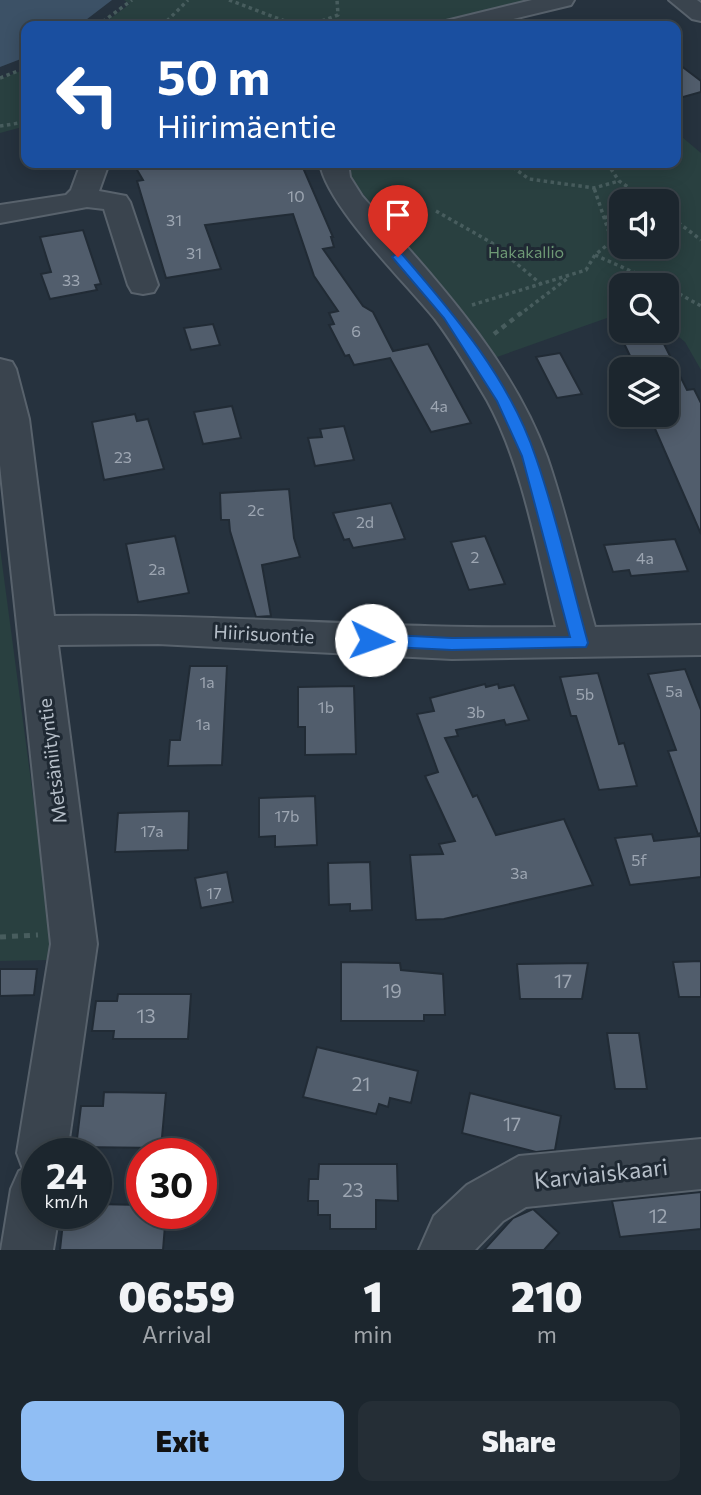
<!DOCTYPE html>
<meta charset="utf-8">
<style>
:root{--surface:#1c262e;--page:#252e36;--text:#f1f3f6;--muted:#a0a5aa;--line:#3a434a;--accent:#90bef4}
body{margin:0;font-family:Commissioner,sans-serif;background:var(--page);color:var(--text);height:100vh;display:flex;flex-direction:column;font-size:26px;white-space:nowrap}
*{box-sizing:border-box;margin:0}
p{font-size:23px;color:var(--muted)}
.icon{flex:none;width:38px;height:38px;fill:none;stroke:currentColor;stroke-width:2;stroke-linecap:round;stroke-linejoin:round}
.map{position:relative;height:1250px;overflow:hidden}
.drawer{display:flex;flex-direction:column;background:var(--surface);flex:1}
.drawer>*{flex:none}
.hud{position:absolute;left:21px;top:21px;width:660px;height:147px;border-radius:14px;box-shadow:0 4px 18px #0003,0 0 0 2px var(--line);background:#1a4fa0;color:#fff;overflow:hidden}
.fabs{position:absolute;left:609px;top:189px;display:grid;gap:14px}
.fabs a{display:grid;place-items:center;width:70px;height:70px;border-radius:14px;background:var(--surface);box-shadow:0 4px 18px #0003,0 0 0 2px var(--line);font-size:35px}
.speed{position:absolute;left:21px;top:1138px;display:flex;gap:14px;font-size:35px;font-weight:700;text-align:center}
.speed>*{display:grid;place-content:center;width:91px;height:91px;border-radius:50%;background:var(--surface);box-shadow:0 4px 18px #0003,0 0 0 2px var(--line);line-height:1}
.speed small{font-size:18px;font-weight:400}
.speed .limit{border:10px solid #d22;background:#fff;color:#111}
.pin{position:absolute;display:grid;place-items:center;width:60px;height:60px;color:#fff;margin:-72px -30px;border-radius:50% 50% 50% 0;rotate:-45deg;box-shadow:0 0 7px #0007}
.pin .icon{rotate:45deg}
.me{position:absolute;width:77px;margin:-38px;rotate:93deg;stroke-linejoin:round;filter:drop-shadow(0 0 5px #0008)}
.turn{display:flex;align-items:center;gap:24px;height:147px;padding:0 21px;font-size:32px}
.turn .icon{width:91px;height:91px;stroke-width:2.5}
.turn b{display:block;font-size:49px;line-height:60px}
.eta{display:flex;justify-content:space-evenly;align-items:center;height:119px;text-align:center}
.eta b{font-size:42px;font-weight:800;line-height:49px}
.button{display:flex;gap:14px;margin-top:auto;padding:14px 21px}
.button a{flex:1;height:80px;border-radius:14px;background:var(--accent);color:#111;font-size:28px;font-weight:800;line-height:80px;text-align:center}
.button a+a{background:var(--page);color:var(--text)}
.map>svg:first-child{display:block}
</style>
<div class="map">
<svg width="701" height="1250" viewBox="0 0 701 1250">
<rect width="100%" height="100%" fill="#26323e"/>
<g fill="#294040" fill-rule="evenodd">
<path d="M124 0H530L422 26H100L130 4Z"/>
<path d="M26 69V126L0 133V79Z"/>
<path d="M676 132 701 153V370L685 342 667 327V285H621V313L497 357 345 172V163H676ZM621 201H667V247H621Z"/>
<path d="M0 548 49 917V960L0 961Z"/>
</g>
<path fill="#3c5166" d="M0 0H112L78 26H26V57L0 67Z"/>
<g fill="#515d6c" stroke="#212b35" stroke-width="2">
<path d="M676 62 701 81V92L676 99Z"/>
<path d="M133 163H172L174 167 189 163H301L333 237H331L334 247 323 249 363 306 373 312 393 351 428 344 471 423 431 432 390 358 354 365 349 355 345 356 329 325 334 324 329 313 338 311 314 276 293 214 205 225 221 269 166 278 137 181 143 180Z"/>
<path d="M83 230 101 284 95 285 97 290 50 299 41 274 51 272 40 237Z"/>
<path d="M213 324 220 345 191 350 184 328Z"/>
<path d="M654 331 658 340H662L687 390 694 389 701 403V534L649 415H667V369H641L636 359 632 360 620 335Z"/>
<path d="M560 353 582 394 557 398 536 357Z"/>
<path d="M232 406 241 438 203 444 194 412Z"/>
<path d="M135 414 137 421 148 419 164 469 104 480 92 422Z"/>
<path d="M344 426 354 460 315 466 308 438 322 437 320 429Z"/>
<path d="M289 489 294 538 300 557 262 565 271 616 256 617 230 531 229 520H221L220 493Z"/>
<path d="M391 503 405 539 353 548 349 539 344 540 333 513Z"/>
<path d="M175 536 189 593 138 602 126 544Z"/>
<path d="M485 536 505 584 469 590 451 542Z"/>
<path d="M675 539 688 571 631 576 629 570 613 572 604 545Z"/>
<path d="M190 666H227L222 765 168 766 170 740H180Z"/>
<path d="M685 669 701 710V833L698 834 668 751 676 750 648 674Z"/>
<path d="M598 673 619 744 624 743 637 786 599 790 576 716H571L560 677Z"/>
<path d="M485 684 486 687 498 684 499 688 514 685 529 720 506 725 504 720 456 730 458 736 445 738 473 797 477 795 496 835 564 819 593 885 444 919 416 920 410 855 443 854 439 844 455 841 425 776 438 772 417 714 434 711 430 698Z"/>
<path d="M354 686 356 754 305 755V727H298V687Z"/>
<path d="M315 796 317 845 275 847V836L259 837V798Z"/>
<path d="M189 811 188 850 115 852 118 813Z"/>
<path d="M652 834 654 841 701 836V877L630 885 615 838Z"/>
<path d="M370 862 372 910 350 911V904L329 905 328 863Z"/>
<path d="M227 872 233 902 201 908 195 878Z"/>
<path d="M701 961V997H679L673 962Z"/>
<path d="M341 962 400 963 401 970 443 974 445 1015H424V1021H341Z"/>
<path d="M588 963 582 999H520L517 964Z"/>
<path d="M0 969H37L34 995 0 996Z"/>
<path d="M118 994H191L188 1039H113L114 1031H92L96 1001H117Z"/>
<path d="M607 1033H639L647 1089H615Z"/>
<path d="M317 1047 418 1071 411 1103 390 1098 388 1107 379 1104 376 1114 303 1097Z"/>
<path d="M104 1092 166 1093 161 1148 76 1147 81 1106H103Z"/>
<path d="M470 1093 561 1116 555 1150 536 1152 462 1133Z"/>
<path d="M319 1164H397L398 1201 376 1200V1229H330V1215H318V1201H308L309 1179H318Z"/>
<path d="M701 1192V1229L620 1237 612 1201Z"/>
<path d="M96 1204 142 1205V1213H166L163 1250H60L64 1213H96Z"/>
<path d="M533 1209 559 1233 544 1250H484L513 1218Z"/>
</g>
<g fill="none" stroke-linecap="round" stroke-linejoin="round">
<g stroke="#58626c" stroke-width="4">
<g id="minor">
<path d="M532 0H574L571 5 484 26H443L446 21Z"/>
<path d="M669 0H697L701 3V21L692 19Z"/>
<path d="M81 163H109L99 191 126 196 130 202 158 285 154 292 143 294 132 292 128 285 104 209 87 207 0 223V205L66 195 71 190Z"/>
<path d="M320 163H348L350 177 362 196C430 274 511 357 547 457 566 512 579 571 595 627L701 625V655L452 659 158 644 58 645 97 944 67 1153H37V1213H59L53 1250H1L11 1189 19 1171 23 1169 17 1153 51 944 0 465V359L12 362 16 369 29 419 54 616C222 613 388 630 556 627 538 555 523 465 487 400 471 373 454 344 435 319 406 283 326 205 320 163Z"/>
<path d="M701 1139V1189L526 1207 503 1221 475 1250H419L434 1216 467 1185 519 1156Z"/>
</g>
</g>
<g stroke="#485d5e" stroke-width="3.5" stroke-dasharray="3.5 3.5" stroke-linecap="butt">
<path d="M229 0 298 26"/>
<path d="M97 26 132 0"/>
<path d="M162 26 188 0"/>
<path d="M319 26V22L338 15 337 0"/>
<path d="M0 78 26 68"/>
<path d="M0 126 26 122"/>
<path d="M507 163 529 179 594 188 619 181"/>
<path d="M607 163 619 181 649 201"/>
<path d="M436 211 492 243 541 284"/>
<path d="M667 214 701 240"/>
<path d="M604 218 621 212"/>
<path d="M595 255 662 285"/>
<path d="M667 287 701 306"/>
<path d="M472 305 586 270 595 255 612 241 594 188"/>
<path d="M519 315 568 278"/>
</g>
<path stroke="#485d5e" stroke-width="4.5" stroke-dasharray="5 5" stroke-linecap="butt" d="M494 334 521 313"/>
<path stroke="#485d5e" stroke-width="5" stroke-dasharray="6 6" stroke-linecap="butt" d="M0 937 38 935"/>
<use href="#minor" fill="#3a444e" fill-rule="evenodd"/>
</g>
<path fill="#1a73e8" stroke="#114b97" stroke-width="2" d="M398 253 402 254C454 314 511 381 536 458 557 518 571 582 588 643L586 647 452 650 371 646 363 640 371 634 452 638 570 637 522 456 497 401 444 318 392 257Z"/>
<g text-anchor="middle" stroke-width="6" stroke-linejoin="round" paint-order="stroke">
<g font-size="16" fill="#9da6b2">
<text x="296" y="202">10</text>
<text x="174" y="226">31</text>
<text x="194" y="259">31</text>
<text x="71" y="286">33</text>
<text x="356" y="337">6</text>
<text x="439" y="412">4a</text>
<text x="123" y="463">23</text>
<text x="256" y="516">2c</text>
<text x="365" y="528">2d</text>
<text x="475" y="563">2</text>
<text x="645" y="564">4a</text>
<text x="157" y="575">2a</text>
<text x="207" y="688">1a</text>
<text x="674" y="697">5a</text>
<text x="585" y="700">5b</text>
<text x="326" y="713">1b</text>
<text x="476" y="718">3b</text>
<text x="203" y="730">1a</text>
<text x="287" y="822">17b</text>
<text x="152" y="837">17a</text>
<text x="639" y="866">5f</text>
<text x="519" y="879">3a</text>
<text x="214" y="899">17</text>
</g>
<g font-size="16" fill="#6e9975" stroke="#1f2933">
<text x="526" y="258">Hakakallio</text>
</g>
<g font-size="19" fill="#b6bfc9" stroke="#1f2933">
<text transform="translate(264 634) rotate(3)" y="7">Hiirisuontie</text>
<text transform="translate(52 761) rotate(-97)" y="7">Metsäniityntie</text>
</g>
<g font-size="19" fill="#9da6b2">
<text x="563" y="988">17</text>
<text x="392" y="998">19</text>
<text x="146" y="1023">13</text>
<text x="361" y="1091">21</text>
<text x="512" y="1131">17</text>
<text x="353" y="1197">23</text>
<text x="658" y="1223">12</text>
</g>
<g font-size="23" fill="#b6bfc9" stroke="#1f2933">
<text transform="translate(601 1174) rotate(-6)" y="8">Karviaiskaari</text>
</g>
</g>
</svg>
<div class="fabs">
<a><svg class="icon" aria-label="sound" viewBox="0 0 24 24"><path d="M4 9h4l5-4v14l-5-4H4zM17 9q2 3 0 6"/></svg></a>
<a><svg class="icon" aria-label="search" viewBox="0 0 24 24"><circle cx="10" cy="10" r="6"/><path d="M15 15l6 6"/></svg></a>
<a><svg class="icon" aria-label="layers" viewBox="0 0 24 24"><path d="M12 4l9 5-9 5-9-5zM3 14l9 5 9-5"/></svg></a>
</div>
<div class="speed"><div>24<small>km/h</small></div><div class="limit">30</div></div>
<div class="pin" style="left:398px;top:257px;background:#d93025"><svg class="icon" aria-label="arrive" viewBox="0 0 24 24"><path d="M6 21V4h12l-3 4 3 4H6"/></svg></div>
<svg class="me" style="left:371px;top:640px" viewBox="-20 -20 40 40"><circle r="19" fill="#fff"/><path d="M0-13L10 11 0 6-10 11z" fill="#1a73e8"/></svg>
<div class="hud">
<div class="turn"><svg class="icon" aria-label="left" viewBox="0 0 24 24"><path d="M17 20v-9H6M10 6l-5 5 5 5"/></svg><div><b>50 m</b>Hiirimäentie</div></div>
</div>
</div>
<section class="drawer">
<div class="eta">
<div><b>06:59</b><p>Arrival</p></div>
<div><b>1</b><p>min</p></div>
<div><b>210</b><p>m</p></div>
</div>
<div class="button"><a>Exit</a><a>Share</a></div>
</section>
